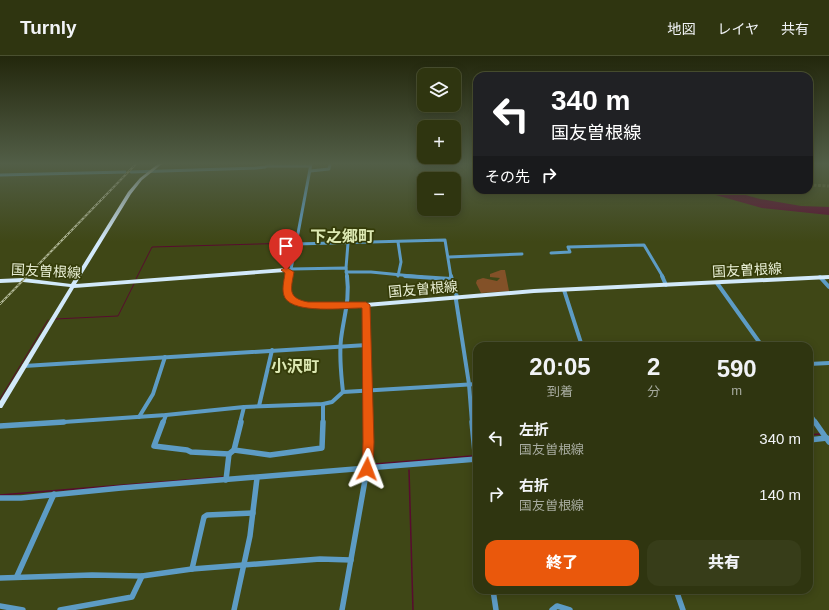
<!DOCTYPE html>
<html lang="ja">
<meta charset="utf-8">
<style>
:root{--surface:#2f3510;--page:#373d19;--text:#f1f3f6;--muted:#a7ab9f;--line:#4a5030;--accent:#ea580c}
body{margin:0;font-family:Helvetica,"Noto Sans JP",sans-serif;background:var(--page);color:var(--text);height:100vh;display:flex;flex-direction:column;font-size:15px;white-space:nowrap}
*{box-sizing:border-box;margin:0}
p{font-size:13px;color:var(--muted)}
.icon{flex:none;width:22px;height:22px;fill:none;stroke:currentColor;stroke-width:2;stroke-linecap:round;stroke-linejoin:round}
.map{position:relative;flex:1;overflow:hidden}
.side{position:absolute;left:473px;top:286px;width:340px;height:252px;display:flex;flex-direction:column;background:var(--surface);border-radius:12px;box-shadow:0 2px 10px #0003,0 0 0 1px var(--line)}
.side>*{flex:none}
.banner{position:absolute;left:473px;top:16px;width:340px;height:122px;border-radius:12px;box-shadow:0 2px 10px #0003,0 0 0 1px var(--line);background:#202124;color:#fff;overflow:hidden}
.fabs{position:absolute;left:417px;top:12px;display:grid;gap:8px}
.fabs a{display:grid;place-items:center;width:44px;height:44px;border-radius:8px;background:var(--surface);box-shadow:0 2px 10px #0003,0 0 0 1px var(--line);font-size:20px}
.pin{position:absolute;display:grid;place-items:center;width:34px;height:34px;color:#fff;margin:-41px -17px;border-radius:50% 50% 50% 0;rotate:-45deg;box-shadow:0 0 4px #0007}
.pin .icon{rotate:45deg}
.me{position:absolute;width:44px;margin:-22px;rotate:3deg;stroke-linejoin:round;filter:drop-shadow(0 0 3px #0008)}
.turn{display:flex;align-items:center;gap:14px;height:84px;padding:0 12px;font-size:18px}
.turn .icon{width:52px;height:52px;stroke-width:2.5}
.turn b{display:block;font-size:28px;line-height:34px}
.then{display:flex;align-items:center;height:38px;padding:0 12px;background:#0003;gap:8px;font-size:15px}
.eta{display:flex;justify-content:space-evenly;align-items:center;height:68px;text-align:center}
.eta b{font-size:24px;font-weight:800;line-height:28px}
.primary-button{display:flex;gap:8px;margin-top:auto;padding:8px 12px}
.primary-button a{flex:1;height:46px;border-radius:12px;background:var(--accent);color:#fff;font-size:16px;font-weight:800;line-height:46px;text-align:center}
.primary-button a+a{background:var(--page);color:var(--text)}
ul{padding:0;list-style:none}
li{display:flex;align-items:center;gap:12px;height:56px;padding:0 12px}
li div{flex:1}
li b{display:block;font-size:15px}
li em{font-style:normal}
header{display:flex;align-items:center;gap:24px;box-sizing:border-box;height:56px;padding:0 20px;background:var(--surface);border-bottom:1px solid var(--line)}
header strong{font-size:19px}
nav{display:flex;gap:22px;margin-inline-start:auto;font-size:14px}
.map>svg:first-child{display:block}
</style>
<header>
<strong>Turnly</strong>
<nav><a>地図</a><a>レイヤ</a><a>共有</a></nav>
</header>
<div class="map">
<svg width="829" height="554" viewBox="0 0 829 554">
<rect width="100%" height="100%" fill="#3f4716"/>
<path fill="#835128" d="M501 214H505L509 235 481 237 476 227 477 224 483 222 497 225 500 222 490 221V218Z"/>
<path fill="#580c2f" d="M698 134H727L760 143 801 150 829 151V159L762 152Z"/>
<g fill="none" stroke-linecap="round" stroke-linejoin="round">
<g stroke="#580c2f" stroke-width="1">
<path d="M136 223 152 191 294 187"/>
<path d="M55 263 118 260 134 228"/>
<path d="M0 343 48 264"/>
</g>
<g stroke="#580c2f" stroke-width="1.5">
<path d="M809 379 820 378"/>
<path d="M375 408 472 400"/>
<path d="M409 414 413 554"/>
<path d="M0 439 223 421"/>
</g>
<path stroke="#586032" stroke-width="3" stroke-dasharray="3 1.5" stroke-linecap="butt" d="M809 129 829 130"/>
<g stroke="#5d9cc5" stroke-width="3">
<path d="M268 110H310"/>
<path d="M310 115 329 113 330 108"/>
<path d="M131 116 256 112 265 111 271 108"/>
<path d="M0 119 125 116"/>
<path d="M398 186 401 206 398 220"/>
<path d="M296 188 311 108"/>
<path d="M551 197 570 196 568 191 644 189 663 221"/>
<path d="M449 201 522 198"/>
<path d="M346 212 348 187"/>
<path d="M291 213 346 212 347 221"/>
<path d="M288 215 291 213 296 188 445 184 451 221"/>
<path d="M346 216H371L422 221"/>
</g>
<g stroke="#5d9cc5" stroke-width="4">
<path d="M405 220 451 223"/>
<path d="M451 220 457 241 456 244 469 328 472 367"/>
<path d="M662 220 666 229"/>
<path d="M820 221 829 231"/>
<path d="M717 227 762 290"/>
<path d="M564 234 582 290"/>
<path d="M366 249 369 367"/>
<path d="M809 308 829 307"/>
<path d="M24 310 367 289"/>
<path d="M343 336C341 318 339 301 341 283 344 259 350 244 347 220"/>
<path d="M259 350 272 294"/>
<path d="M809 357 816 367"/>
<path d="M139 361 153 338 165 301"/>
<path d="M49 367 166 359 244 351 323 348 332 346 343 336 477 328"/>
<path d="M163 367 166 359"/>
<path d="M240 367 244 351"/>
<path d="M323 367V348"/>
</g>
<g stroke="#5d9cc5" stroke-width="5.5">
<path d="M163 366 154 390 187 394 191 396 229 398"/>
<path d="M472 366 477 417"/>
<path d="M815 366 829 386"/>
<path d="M0 370 64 366"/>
<path d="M809 384 827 382"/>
<path d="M234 394 270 399 322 392 323 366"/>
<path d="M226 424 229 398 234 394 241 366"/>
<path d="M0 442H21L121 432 477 403"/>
<path d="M192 513 204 461 207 459 253 457"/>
<path d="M17 520 54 438"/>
<path d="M0 522 92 519 142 520 192 513 320 503 351 504"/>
<path d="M493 534 496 554"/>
<path d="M676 534 683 554"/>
<path d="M0 550 23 554"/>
<path d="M60 554 132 541 142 520"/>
<path d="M234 554 250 480 257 422"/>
<path d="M342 554 367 413 369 366"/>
<path d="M552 554 557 550 570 554"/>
</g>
<path fill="#d2e9fa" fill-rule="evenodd" d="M158 108H162L142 124 131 138 76 228 286 212 291 216 289 229 290 238 296 244 303 246 313 247 337 248 366 247 534 233 829 219V223L534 237 366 251 325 252 303 249 293 246 287 242 285 238 284 232 287 217 285 216 74 232 2 352H0V345L70 231 23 226 0 227V223L23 222 71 228 128 136 140 122Z"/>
<g stroke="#b3ba99" stroke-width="2">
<path id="rail" d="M0 248 136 108"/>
</g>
<use href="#rail" stroke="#353c09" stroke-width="1" stroke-dasharray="2.5" stroke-linecap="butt"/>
</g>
<linearGradient id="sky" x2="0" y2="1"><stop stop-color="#23270c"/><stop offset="0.58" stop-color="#525e47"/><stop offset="1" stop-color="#525e47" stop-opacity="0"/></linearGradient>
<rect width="829" height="186" fill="url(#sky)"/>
<path fill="#ea580c" stroke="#983908" d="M286 211 294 216C291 233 287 242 308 246H366L370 249 374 386 373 413 371 417 367 418 363 417 362 413 363 386 362 252C344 252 295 258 285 242 281 234 284 226 285 217L281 214Z"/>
<g text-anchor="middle" stroke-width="3.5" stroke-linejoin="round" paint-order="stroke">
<g font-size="14" fill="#e7edd3" stroke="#353c09">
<text transform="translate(747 214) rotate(-3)" y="5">国友曽根線</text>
<text transform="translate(46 215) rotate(3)" y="5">国友曽根線</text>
<text transform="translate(423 233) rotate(-5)" y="5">国友曽根線</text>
</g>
<g font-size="16" font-weight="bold" fill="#dde9b3" stroke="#353c09">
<text x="342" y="186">下之郷町</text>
<text x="295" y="316">小沢町</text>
</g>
</g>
</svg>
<div class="fabs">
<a><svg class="icon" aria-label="layers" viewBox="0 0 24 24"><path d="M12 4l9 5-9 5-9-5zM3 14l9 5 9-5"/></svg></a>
<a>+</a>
<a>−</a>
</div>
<div class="pin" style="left:286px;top:214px;background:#d93025"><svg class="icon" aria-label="arrive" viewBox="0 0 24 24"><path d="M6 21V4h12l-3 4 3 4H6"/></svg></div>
<svg class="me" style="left:367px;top:413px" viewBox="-20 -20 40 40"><path d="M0-17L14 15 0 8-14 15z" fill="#ea580c" stroke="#fff" stroke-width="4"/></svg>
<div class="banner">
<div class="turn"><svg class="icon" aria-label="left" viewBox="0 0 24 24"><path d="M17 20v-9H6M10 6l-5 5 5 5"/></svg><div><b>340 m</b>国友曽根線</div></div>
<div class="then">その先<svg class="icon" aria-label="right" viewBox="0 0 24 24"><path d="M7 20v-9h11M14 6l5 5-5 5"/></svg></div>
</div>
<section class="side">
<div class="eta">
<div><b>20:05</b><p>到着</p></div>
<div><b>2</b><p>分</p></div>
<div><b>590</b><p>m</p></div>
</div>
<ul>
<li><svg class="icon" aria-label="left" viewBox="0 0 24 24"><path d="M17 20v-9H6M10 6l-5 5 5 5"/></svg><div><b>左折</b><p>国友曽根線</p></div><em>340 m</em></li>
<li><svg class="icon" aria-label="right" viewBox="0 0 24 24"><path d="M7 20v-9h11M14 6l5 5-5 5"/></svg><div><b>右折</b><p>国友曽根線</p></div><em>140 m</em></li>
</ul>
<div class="primary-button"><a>終了</a><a>共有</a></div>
</section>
</div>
